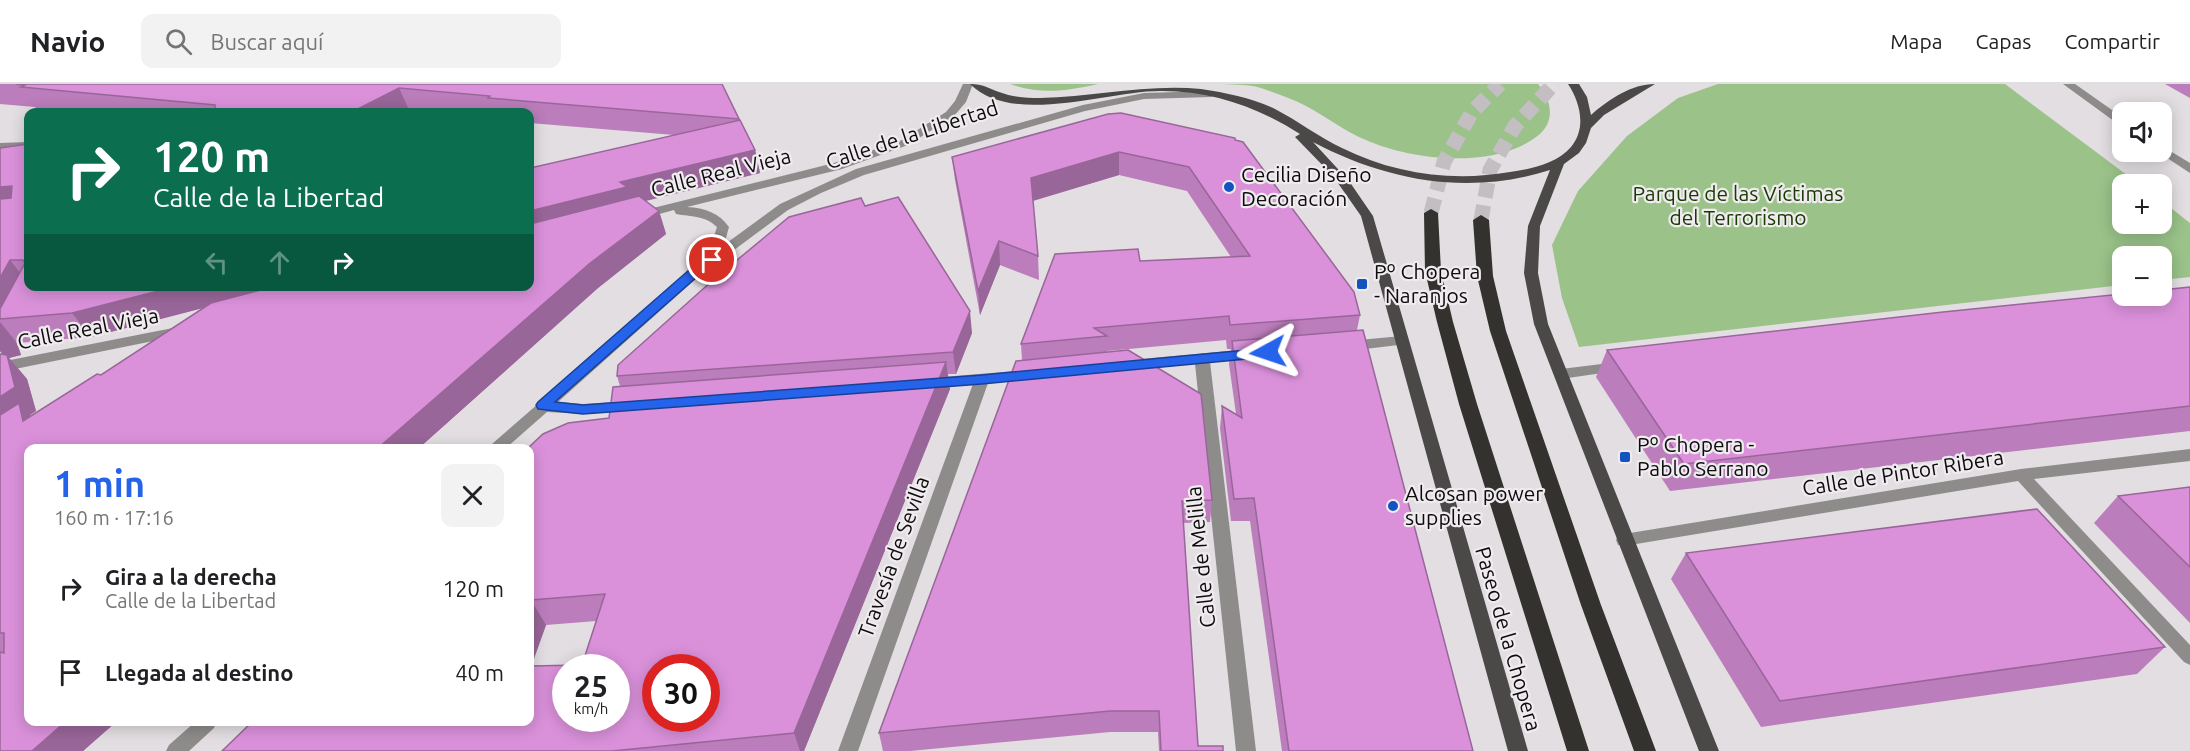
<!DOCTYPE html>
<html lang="es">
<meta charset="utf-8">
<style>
:root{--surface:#fff;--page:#f2f2f2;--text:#202124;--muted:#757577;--line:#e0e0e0;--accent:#2563eb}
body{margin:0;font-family:Ubuntu,sans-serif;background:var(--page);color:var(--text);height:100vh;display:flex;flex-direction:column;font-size:22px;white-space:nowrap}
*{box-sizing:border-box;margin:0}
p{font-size:20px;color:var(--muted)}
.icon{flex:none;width:33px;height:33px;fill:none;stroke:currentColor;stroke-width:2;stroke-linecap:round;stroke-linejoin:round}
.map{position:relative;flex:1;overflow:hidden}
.details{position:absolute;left:24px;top:360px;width:510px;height:282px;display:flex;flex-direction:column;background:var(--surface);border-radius:12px;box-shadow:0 3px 15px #0003}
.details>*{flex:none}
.top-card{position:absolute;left:24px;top:24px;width:510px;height:183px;border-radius:12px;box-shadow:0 3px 15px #0003;background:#0b6e4f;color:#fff;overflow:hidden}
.buttons{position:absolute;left:2112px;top:18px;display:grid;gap:12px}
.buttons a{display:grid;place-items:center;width:60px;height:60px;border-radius:12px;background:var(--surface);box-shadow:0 3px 15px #0003;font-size:30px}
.speed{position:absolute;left:552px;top:570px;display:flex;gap:12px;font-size:30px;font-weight:700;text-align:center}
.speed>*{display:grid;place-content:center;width:78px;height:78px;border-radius:50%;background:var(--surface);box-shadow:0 3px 15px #0003;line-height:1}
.speed small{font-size:15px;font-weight:400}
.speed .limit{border:9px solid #d22;background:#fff;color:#111}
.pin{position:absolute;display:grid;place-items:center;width:51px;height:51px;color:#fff;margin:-26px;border:3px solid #fff;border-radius:50%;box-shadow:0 2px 6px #0007}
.me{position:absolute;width:66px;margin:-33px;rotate:265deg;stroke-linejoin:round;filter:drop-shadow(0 0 4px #0008)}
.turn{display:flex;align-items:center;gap:21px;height:126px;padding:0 30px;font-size:27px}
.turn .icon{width:78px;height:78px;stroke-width:2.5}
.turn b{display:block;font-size:42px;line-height:51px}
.lanes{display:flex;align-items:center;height:57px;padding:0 30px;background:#0003;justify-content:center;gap:30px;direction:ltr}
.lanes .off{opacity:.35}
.round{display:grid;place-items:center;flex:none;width:63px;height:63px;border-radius:12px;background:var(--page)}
.headline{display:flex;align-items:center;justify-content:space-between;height:102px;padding:0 30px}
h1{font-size:36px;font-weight:700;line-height:45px;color:var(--accent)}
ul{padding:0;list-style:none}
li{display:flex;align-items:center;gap:18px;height:84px;padding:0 30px}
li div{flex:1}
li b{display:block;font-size:22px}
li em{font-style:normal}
header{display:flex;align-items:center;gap:36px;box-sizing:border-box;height:84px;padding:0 30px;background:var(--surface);border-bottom:2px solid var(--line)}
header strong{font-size:28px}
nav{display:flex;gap:33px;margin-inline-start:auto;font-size:21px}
.search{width:420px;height:54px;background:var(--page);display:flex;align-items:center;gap:15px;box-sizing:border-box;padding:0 21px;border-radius:12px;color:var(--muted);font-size:22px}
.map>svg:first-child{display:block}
</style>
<header>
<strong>Navio</strong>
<div class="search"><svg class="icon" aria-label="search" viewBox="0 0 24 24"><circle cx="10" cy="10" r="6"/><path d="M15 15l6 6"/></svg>Buscar aquí</div>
<nav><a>Mapa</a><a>Capas</a><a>Compartir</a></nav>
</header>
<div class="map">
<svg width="2190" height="667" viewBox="0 0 2190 667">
<rect width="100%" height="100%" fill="#e2dee1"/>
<g fill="#9ac289">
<path d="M1010 0H1098C1067 7 1041 11 1010 0Z"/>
<path d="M1223 0H1538C1550 14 1556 34 1541 49 1499 86 1413 77 1366 56 1344 47 1327 33 1306 22 1293 15 1278 10 1264 5 1252 0 1236 1 1223 0Z"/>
<path d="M1718 0H2005L2139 100H2122V140H2162V117L2190 139V193L2162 196V172H2122V201L1579 263 1562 214 1552 161 1578 107 1627 52 1678 14Z"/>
</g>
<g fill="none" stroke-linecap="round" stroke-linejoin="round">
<g stroke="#c2bec1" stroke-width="15" stroke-dasharray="15 8" stroke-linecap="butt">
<path d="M1431 129 1444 78 1472 28 1500 0"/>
<path d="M1481 136 1490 86 1515 42 1550 4 1557 0"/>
</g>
<g fill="#8d8c8b" fill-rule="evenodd">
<path d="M963 0H973L966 18 954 32 908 61 842 85 687 123C705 124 719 129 729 143L724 161 780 120 856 85 1083 21 1144 9 1211 7 1216 10 1211 13 1144 15 1085 27 864 91 821 109 788 126 699 192 558 318 583 320 630 317 635 318 637 322 635 326 583 330 547 328 506 364H490L492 360 703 176 701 173 711 161 717 143C704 131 692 133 676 130L674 126 641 135 635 131 637 128 834 79 900 57 946 28 955 17Z"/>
<path d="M2063 0H2075L2122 33V41L2118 40Z"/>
<path d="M28 58V64L0 65V59Z"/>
<path d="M2162 62 2190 79V89L2158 68H2162Z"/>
<path d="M178 243 183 245 185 248 183 251 0 288V278Z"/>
<path d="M1402 252 1407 254 1409 257 1407 260 1348 267 1341 262 1348 257Z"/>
<path d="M1249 265 1254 267 1256 270 1254 273 1210 278 1256 667H1236L1195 280 1130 286 1123 281 1130 276Z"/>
<path d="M1618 278 1623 280 1625 283 1623 286 1561 295 1554 290 1561 285Z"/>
<path d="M1028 286 1035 291 1033 294 988 299 858 667H838L973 300 930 304 923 299 930 294Z"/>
<path d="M2190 365V377L2034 395 2190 561V581L2184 578 2018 397 1624 462 1618 461 1616 456 1618 451 1624 450 2021 385Z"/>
<path d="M195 638H216L214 644 189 667H166L169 661Z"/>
</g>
<path fill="#4a4947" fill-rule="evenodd" d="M970 0C984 0 987 4 999 8 1012 13 1026 14 1040 14 1096 13 1144 0 1201 5 1227 9 1252 14 1275 25 1298 37 1319 53 1342 64 1394 90 1453 98 1510 88 1531 85 1556 80 1571 63 1587 44 1580 18 1568 0H1579L1587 13 1591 31C1609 15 1632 0 1655 0L1604 31 1591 44 1586 59 1579 69 1564 80 1540 142 1538 189 1548 240 1719 667H1699L1534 240 1524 189 1528 142 1550 86C1468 112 1387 97 1313 58L1349 97 1373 132 1528 667H1508L1361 132 1333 92 1297 55 1295 53 1300 50C1258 23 1212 7 1162 7 1109 6 1013 43 970 0Z"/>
<g fill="#34322f" fill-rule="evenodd">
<path d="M1431 125 1438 129 1441 187 1453 238 1477 320 1589 667H1567L1459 320 1437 238 1425 187 1424 129Z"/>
<path d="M1481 131 1489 136 1493 192 1506 247 1601 521 1656 667H1634L1581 521 1490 247 1477 192 1473 136Z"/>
</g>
</g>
<g fill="#bb7dbb" fill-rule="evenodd">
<path d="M0 0H722L755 66 760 89 646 117 659 127 666 150 598 204 419 364H28L116 638 83 667H0V270H2L0 267V64L28 60V202H530L674 51 530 39V28H435L409 26 405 28H68L37 26 35 23 0 20ZM203 224 101 291 31 332 30 331 36 327 27 295 9 274 21 271 17 259 91 253Z"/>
<path d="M2165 0H2190V14Z"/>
<path d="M1235 56 1360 231 1357 246 1473 667H1282L1250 437H1231L1220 344 1222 322 1236 330 1229 280 1231 265H1227L1226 256 1107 267V268L1212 416 1210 438 1183 439 1198 662 1223 667H1159L1158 648H1110L910 667H883L879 649 1022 276 1021 260 1140 177 1231 173 1187 107 1119 91 1033 117 1038 172 1039 196 1000 181 980 231 955 96 952 73Z"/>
<path d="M865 122 972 249 956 290H948L950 305 804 667H222L530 364 609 334 620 302 617 292ZM596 537 582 581 531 582 546 541Z"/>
<path d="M2190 203V347L1670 407 1596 293 1607 266Z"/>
<path d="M2190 403V539L2094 439 2118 412Z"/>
<path d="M1686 469 2165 563 2137 590 1761 643 1671 495Z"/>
</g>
<g fill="#969">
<path d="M399 4 409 26 405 28H352Z"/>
<path d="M755 66 760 89 632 120 530 153V127L620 98Z"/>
<path d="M1119 68V91L1032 117 1031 94Z"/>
<path d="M12 102 28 124 0 129V103Z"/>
<path d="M659 127 666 150 598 204 419 364H378L589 180Z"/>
<path d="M999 157 1000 181 980 231 978 207Z"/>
<path d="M10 176 28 199 0 235V194Z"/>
<path d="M178 202H329L257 210 91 253 72 229Z"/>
<path d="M970 227 972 249 956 290 953 268Z"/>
<path d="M0 238 17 259 21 271 9 274 27 295 36 327 30 331 40 343 0 350V313L6 274 0 267Z"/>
<path d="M946 278 950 305 804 667H800L794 649Z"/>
<path d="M531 516 546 541 530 586V521Z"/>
<path d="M65 638H116L83 667H32Z"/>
</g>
<g fill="#da91da" stroke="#969" stroke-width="1.5" fill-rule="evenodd">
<path d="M16 0H722L739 35 488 14 490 12 399 4 352 28H215V21L21 3 25 1Z"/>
<path d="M1121 29 1235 54V56L1243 58 1354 208 1360 231 1230 241 1229 232 1094 244 1107 252 1021 260 1055 170 1138 165 1140 177 1250 172 1189 83 1119 68 1031 94 1038 172 999 157 978 207 952 73 1108 30Z"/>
<path d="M740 36 755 66 620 98 627 103 530 127V84Z"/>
<path d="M28 60V202H178L72 229 0 235V225L25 179 23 176H10L0 194V115L11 114 12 102 0 103V64Z"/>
<path d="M639 112 659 127 589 180 378 364H28V638H65L32 667H0V568L4 569V549H0V331L19 319 23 337 97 290 101 291 211 219 276 202H530V140Z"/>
<path d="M898 113 970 227 953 268 617 292 618 281 713 196 789 133 861 114 865 122Z"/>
<path d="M2190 203V322L1684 380 1607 266 1943 228 2122 210V212H2162V206Z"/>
<path d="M1363 246 1473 667H1289L1254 414 1234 415 1222 322 1242 334 1232 257Z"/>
<path d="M1128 266 1201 310 1212 416 1182 417 1198 662H1223V667H1161L1159 627H1110L879 649 1016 277Z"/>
<path d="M0 270 7 271 15 303 0 313Z"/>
<path d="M946 278 794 649 612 667H222L252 638H530V582L582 581 605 510 531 516 530 521V364H528L543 350 568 339 609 334 613 303ZM566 584H616V634H566ZM656 584H706V634H656Z"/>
<path d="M2190 403V483L2118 412Z"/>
<path d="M2037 425 2165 563 1780 617 1686 469Z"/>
</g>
<path fill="#2563eb" stroke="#184099" stroke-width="1.5" d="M712 172 718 176 716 178 698 192 555 318 583 321 982 291 1268 264 1275 268 1268 273 982 300 583 330 538 325 536 321 538 318 689 186Z"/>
<g fill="#1353bf" stroke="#efebef" stroke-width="2">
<circle cx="1229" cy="103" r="6"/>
<rect x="1356" y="194" width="12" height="12" rx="3"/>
<rect x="1619" y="367" width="12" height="12" rx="3"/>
<circle cx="1393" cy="422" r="6"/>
</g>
<g text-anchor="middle" stroke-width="4.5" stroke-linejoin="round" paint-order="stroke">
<g font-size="21" fill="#0d0c0d" stroke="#efebef">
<text transform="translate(912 51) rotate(-18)" y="7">Calle de la Libertad</text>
<text transform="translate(721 89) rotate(-14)" y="7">Calle Real Vieja</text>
<text transform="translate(88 245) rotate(-11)" y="7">Calle Real Vieja</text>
<text transform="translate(1903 389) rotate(-9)" y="7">Calle de Pintor Ribera</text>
<text transform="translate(894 473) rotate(-70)" y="7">Travesía de Sevilla</text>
<text transform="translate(1201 473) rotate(-96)" y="7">Calle de Melilla</text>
<text transform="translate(1508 555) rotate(74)" y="7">Paseo de la Chopera</text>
</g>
<g font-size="21" fill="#0d0c0d" stroke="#efebef" text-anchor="start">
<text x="1241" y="98">Cecilia Diseño<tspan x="1241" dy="24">Decoración</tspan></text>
<text x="1374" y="195">Pº Chopera<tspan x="1374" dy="24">- Naranjos</tspan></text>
<text x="1637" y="368">Pº Chopera -<tspan x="1637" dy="24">Pablo Serrano</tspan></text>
<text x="1405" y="417">Alcosan power<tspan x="1405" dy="24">supplies</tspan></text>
</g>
<g font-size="21" fill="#163a00" stroke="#efebef">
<text x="1738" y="117">Parque de las Víctimas<tspan x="1738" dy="24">del Terrorismo</tspan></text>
</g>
</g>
</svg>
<div class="buttons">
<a><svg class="icon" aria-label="sound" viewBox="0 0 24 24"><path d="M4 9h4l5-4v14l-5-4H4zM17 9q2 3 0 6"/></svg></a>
<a>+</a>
<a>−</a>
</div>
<div class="speed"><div>25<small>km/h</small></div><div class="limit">30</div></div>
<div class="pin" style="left:712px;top:176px;background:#d93025"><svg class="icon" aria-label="arrive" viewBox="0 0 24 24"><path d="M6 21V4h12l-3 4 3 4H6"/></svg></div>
<svg class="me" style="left:1268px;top:268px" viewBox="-20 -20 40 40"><path d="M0-17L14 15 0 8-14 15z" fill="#2563eb" stroke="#fff" stroke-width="4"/></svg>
<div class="top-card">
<div class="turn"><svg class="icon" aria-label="right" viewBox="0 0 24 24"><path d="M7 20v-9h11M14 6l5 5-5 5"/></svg><div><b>120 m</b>Calle de la Libertad</div></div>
<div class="lanes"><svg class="icon off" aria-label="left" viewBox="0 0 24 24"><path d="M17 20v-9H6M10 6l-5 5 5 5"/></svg><svg class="icon off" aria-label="ahead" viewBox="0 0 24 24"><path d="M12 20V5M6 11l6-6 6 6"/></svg><svg class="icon" aria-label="right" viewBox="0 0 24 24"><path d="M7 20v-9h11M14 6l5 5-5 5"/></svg></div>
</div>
<section class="details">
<div class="headline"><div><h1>1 min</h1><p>160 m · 17:16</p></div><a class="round"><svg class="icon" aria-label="close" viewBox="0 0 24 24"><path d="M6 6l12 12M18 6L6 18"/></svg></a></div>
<ul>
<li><svg class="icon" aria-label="right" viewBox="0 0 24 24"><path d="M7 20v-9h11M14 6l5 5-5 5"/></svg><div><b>Gira a la derecha</b><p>Calle de la Libertad</p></div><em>120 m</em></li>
<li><svg class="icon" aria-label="arrive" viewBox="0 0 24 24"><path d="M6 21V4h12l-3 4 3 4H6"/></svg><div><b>Llegada al destino</b></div><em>40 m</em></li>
</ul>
</section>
</div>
